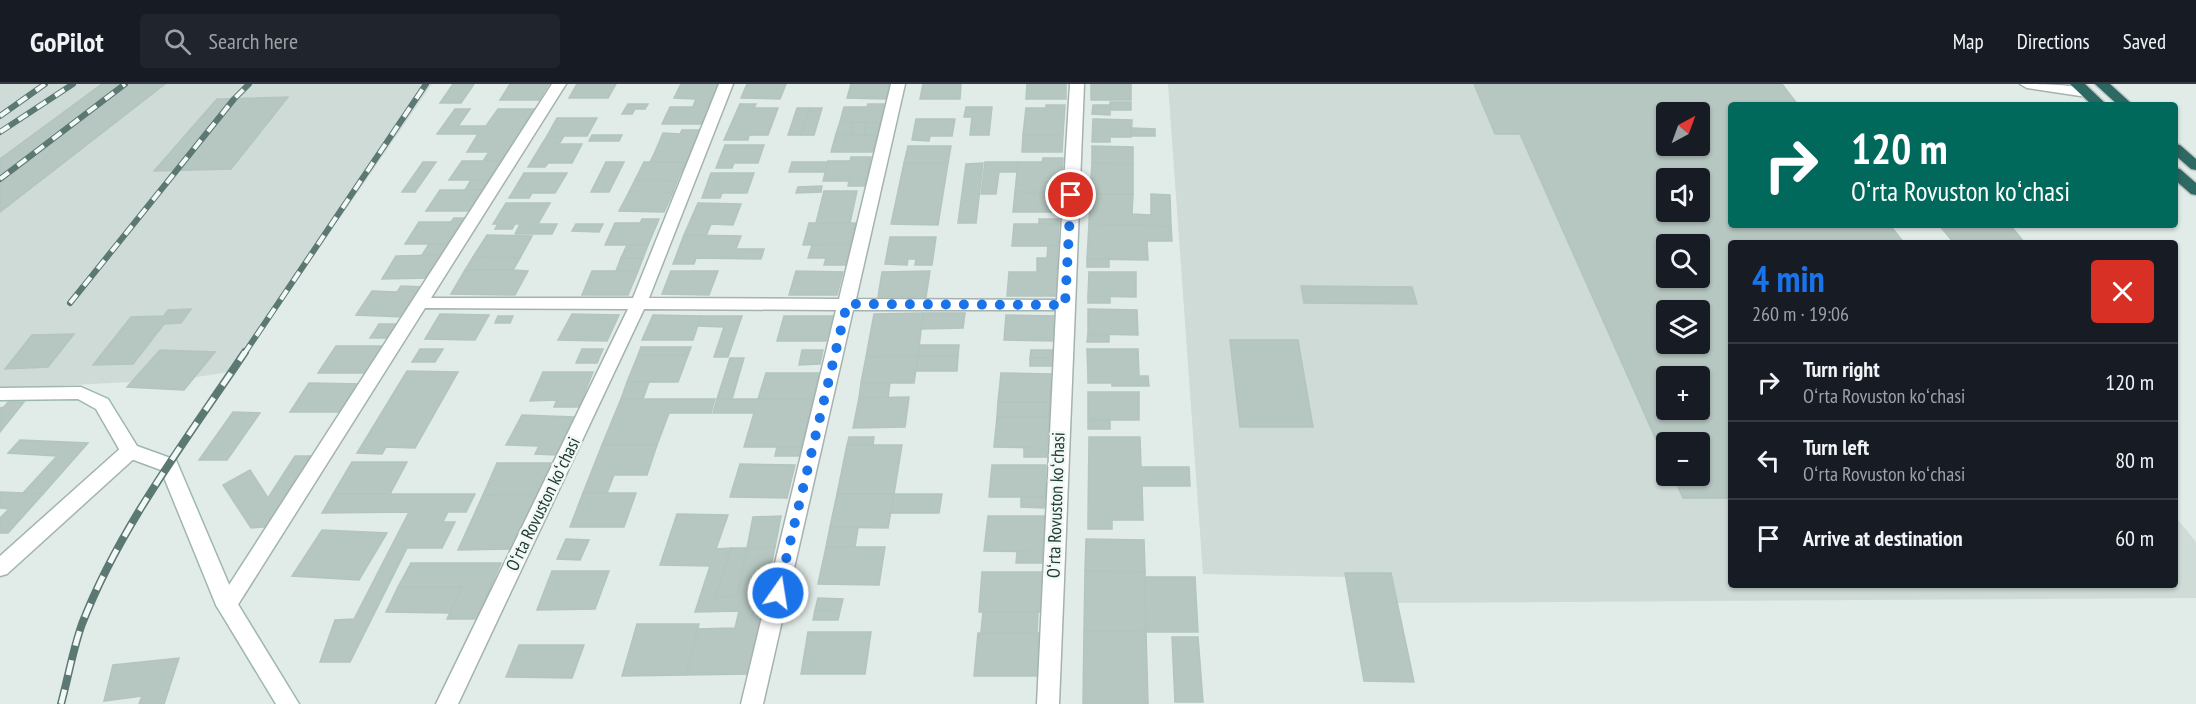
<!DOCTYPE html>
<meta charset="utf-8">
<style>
:root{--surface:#171b24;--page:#20242c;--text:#f1f3f6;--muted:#9ea1a6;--line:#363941;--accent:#1a73e8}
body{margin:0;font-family:"PT Sans Narrow",sans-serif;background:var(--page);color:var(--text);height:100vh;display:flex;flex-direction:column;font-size:22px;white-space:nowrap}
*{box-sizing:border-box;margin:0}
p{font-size:20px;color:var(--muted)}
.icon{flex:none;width:33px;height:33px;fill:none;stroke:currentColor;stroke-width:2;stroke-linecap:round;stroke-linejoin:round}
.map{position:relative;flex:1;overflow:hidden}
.details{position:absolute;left:1728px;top:156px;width:450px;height:348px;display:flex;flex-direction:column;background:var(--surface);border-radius:6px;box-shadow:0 2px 4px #0004}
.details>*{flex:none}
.top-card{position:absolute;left:1728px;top:18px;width:450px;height:126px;border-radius:6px;box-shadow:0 2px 4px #0004;background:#00695c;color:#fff;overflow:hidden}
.needle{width:39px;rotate:41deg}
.tools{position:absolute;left:1656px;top:18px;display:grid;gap:12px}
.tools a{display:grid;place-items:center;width:54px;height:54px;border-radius:6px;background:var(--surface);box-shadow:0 2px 4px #0004;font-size:30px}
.pin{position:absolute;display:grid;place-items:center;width:51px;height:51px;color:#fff;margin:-26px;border:3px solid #fff;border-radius:50%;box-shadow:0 2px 6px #0007}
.me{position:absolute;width:66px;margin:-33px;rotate:13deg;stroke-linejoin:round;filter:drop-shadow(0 0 4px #0008)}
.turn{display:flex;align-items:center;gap:21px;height:126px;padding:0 24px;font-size:27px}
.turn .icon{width:78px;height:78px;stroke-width:2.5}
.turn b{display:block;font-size:42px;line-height:51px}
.round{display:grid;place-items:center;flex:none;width:63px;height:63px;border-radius:6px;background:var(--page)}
.head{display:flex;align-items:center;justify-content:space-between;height:102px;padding:0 24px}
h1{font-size:36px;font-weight:700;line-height:45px;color:var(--accent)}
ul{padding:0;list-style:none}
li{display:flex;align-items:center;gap:18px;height:78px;padding:0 24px;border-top:2px solid var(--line)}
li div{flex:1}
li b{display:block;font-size:22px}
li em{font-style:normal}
header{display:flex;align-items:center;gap:36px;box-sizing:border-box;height:84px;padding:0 30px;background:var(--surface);border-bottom:2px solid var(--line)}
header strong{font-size:28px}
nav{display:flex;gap:33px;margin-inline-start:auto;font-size:21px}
.search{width:420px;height:54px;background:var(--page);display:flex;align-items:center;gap:15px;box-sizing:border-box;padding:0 21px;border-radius:6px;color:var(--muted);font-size:22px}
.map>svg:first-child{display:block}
</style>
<header>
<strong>GoPilot</strong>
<div class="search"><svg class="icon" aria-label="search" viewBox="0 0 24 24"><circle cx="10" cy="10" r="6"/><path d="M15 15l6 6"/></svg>Search here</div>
<nav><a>Map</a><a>Directions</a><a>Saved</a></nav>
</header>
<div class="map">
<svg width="2196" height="620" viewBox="0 0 2196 620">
<rect width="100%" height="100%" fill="#e1ebe8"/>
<g fill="#cfdbd7" fill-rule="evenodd">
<path d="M0 0H432L235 287 184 295 0 305Z"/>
<path d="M1168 0H1782L1798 21H1731V141H1890L1904 159H1731V501H2175V432L2196 458V514L1397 519 1391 489H1345V493L1203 490ZM1666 28H1700V62H1666ZM1666 94H1700V128H1666ZM1666 160H1700V194H1666ZM1666 226H1700V260H1666ZM1666 292H1700V326H1666ZM1666 358H1700V392H1666Z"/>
</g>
<g fill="#b6c6c1" stroke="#b3c5bf" stroke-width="1.5" fill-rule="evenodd">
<path d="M102 0H165L0 128V75Z"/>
<path d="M453 0H474L461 19H440Z"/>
<path d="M510 0H549L539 16H500Z"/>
<path d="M577 0H616L608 14H569Z"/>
<path d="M681 0H719L711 20H694L696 15 674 14Z"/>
<path d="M747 0H786L780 15 741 14Z"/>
<path d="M851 0H889L886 15 847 14Z"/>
<path d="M923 0H961L960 15H920Z"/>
<path d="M1027 0H1066V15H1026Z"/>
<rect x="1091" y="0" width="40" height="16"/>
<path d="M1474 0H1782L1798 21H1731V141H1890L1904 159H1731V414H1683L1673 392H1700V358H1666V378L1520 50H1495ZM1666 28H1700V62H1666ZM1666 94H1700V128H1666ZM1666 160H1700V194H1666ZM1666 226H1700V260H1666ZM1666 292H1700V326H1666Z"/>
<path d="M288 13 231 85 154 87 217 15Z"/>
<rect x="1110" y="18" width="21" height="8"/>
<path d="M628 20H648L645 25H635L632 30H622Z"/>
<path d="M694 20H711L702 40H662L670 23H693Z"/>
<path d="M740 20H756L754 24H778L768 51H749L748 56H724Z"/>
<path d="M868 20H884L880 38H840L844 23H867Z"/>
<path d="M1046 21H1065L1063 51H1023L1026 24H1046Z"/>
<path d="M1093 21H1110V31L1092 30Z"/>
<path d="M966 23H992L989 51H970L972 33H964Z"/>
<path d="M797 24H810L801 51H788Z"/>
<path d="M810 24H822L814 51H801Z"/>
<path d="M455 25H470L458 42H486L498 25H535L503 77H483L489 68H467L478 50H437Z"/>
<path d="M557 34H597L587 52H547Z"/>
<path d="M916 35H955L952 52H930L929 57 912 56Z"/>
<path d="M1093 35 1132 36 1131 53H1110V58H1092Z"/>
<path d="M840 38H854L850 51 836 50Z"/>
<path d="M854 38H867L864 51H850Z"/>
<path d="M867 38H880L877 51H864Z"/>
<path d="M1131 44 1155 45V52H1131Z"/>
<path d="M682 46H700L690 68H655L663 49 680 50Z"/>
<path d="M836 50 850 51H877L873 68H831Z"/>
<path d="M592 51H622L619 57H589Z"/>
<path d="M1023 51H1063L1062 68H1022Z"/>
<path d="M547 52H564L559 60H542Z"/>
<path d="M542 60H582L572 79H548L545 83H528Z"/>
<path d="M725 61H764L758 79H734L732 84H716Z"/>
<path d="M908 62H951L948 79H904Z"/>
<path d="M1092 62 1133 63V80L1092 79Z"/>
<path d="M655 68H690L686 78H650Z"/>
<path d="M851 73H871L865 102H848L849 97H823L828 77H850Z"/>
<path d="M1043 74H1063L1061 109 1015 108 1018 78H1042Z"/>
<path d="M462 77H503L491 96H449Z"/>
<path d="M423 78H436L415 108H402Z"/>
<path d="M606 78H624L609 108H591Z"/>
<path d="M644 78H686L677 97 635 96Z"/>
<path d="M792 78H828L825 88H789Z"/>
<path d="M985 78H1018L1017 88H999L996 110H981Z"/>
<path d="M904 79H948L938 141 891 140Z"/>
<path d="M983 79 976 139H958L966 80Z"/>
<path d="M1092 79 1133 80V110H1090Z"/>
<path d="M524 89H567L555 109H532L529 114H509Z"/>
<path d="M711 89H754L747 109H722L720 114H702Z"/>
<path d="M471 96H491L484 106H465Z"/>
<path d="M635 96 677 97 673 108H629Z"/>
<path d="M822 102 821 108 796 109 798 103Z"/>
<path d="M440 106H484L471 127H426Z"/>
<path d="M824 107H857L850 139H816Z"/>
<path d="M629 108H673L664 128 619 127Z"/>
<path d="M1015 108 1061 109 1060 128H1013Z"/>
<path d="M1090 110H1133L1132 130 1151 131V110L1170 111 1171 142 1089 140Z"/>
<path d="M506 119H550L538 140H515L512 145H495L498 140H493Z"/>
<path d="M698 119 741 120 733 141 711 140 706 152 684 151Z"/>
<path d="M454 134H466L450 160H405L419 138H451Z"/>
<path d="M642 135H659L648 161H605L615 139H640Z"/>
<rect x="1039" y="135" width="20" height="5"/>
<path d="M809 139H856L851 160 803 161Z"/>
<path d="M520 140H557L552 150H515Z"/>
<path d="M576 140H603L599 148 572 147Z"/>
<path d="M1014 140H1059L1058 162H1012Z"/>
<path d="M1089 140 1171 142 1172 157H1147L1148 176 1087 175Z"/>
<path d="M1939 141H2010L2025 159H1954Z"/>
<path d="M487 151 532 152 520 174 473 173Z"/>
<path d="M684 151 741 152 736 165H764L761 175 696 174 694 180H673Z"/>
<path d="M890 153H936L932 181H915L916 175H908L907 181 885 180Z"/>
<path d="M429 160H450L444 171H422Z"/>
<path d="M851 160 847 181H824L826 174H808L812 161Z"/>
<path d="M627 161H648L643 174H621Z"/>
<path d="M1048 161 1058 162 1057 188H1037V174H1047Z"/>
<path d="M444 171 430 194 382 195 396 172Z"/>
<path d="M473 173 520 174 513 186H465Z"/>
<path d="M621 174H643L638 187H616Z"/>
<rect x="1087" y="175" width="22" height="8"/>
<path d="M465 186H513L528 187 515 211 451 210Z"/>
<path d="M592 187H638L628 211H582Z"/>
<path d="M671 187H718L709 211 662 210Z"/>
<path d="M796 187 843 188 837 211H789Z"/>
<path d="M930 187 926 213H878L882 188Z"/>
<path d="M1009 188H1057V212H1007Z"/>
<path d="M1089 188H1136V213L1088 212Z"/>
<path d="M401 202 424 203 404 233 356 231 372 207 397 208Z"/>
<path d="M1301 202 1412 203 1417 220 1304 219Z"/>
<rect x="1088" y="212" width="22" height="7"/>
<path d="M191 225 181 239 164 240 133 280 93 281 131 233 164 232 168 226Z"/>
<path d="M1088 225 1137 226 1138 251 1088 250Z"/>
<path d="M923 229H965L963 244 921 245Z"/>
<path d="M923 229 918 272 866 273 874 230Z"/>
<path d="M440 230 489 231 475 256 425 255Z"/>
<path d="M572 230 619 231 607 257 558 256Z"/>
<path d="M653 231 701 232 693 256H642Z"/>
<path d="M1006 231 1056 232 1054 257 1004 256Z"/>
<path d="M498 232H513L510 239H495Z"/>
<path d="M701 232H742L728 273H714L724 243 698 242Z"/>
<path d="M784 232H833L826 257H777Z"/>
<path d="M379 240H399L390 254H370Z"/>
<path d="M74 250 48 283 5 285 32 251Z"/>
<path d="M1088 250 1109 251V258H1087Z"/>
<path d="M1230 256H1298L1313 343H1240Z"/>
<path d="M919 261H959L958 272H918Z"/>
<path d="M336 262H386L369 289H318Z"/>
<path d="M641 263H691L688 271H638Z"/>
<path d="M420 265H443L435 278H412Z"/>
<path d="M582 265H603L597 279H576Z"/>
<path d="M1087 265H1138L1139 292H1088Z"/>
<path d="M160 266 215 268 184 306 127 303Z"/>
<path d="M802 266H823L820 280 799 281Z"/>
<path d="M1031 266H1053L1052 274H1030Z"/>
<path d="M638 271H688L678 298H627Z"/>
<path d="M918 272H958L957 287H916Z"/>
<path d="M918 272 914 299H861L866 273Z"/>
<path d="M730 274H744L732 315H717Z"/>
<rect x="1030" y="274" width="22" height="8"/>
<path d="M407 287 458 288 415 364 386 363 382 370 357 369Z"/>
<path d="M543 288H593L579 323H554L557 316 530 317Z"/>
<path d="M766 289H819L813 315H758Z"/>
<path d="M1001 289 1051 290 1050 318H998Z"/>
<rect x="1088" y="292" width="22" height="7"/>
<path d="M1111 292H1148L1149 302H1112Z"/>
<path d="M627 298H649L643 315H621Z"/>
<path d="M309 299 363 300 345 328H290Z"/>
<path d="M861 299H890L888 314H859Z"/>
<rect x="1088" y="308" width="51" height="28"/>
<path d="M909 313 905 343 853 344 859 314Z"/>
<path d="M621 315H715L711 329H669L657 361H602Z"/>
<path d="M717 315H813L802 363H744L754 329H713Z"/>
<path d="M8 318H24L0 348V324L4 323Z"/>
<path d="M998 318H1050L1049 333H997Z"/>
<path d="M233 328 260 329 227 376H199Z"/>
<path d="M522 331 574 333 556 371 535 370 539 362 506 361Z"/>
<path d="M997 333H1049L1047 364 994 363Z"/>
<rect x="1088" y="336" width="22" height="9"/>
<path d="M849 353H874L873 361H847Z"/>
<path d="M1089 353H1140L1141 383H1189L1190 402H1142L1143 436H1088Z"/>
<path d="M20 356 88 359 43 410 23 409 57 372 8 369Z"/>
<path d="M602 361H657L647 391H614L607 409H583Z"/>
<path d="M847 361H902L894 410H837Z"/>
<path d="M777 363H802L800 372H775Z"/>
<rect x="1024" y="364" width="23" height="9"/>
<path d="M295 372H319L276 442 251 444 223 401 250 386 268 414Z"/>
<path d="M352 378H407L390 410H333Z"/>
<path d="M497 379H551L539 410 483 411Z"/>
<path d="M740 380 795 381 787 414 730 413Z"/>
<path d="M992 381H1046L1045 413H989Z"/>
<path d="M0 408 23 409 43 410 8 449H0V434L9 425 0 424Z"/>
<path d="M583 409H636L624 443H570Z"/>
<path d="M333 410H475L466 428H448L443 438H455L442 464H407L350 578H320L335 536 354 535 409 428 322 429Z"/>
<path d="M539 410 516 465 458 466 483 411Z"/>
<path d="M837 410H894L888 444 830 443Z"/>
<path d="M894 410H942L939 429H891Z"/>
<path d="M1021 413H1045L1044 424 1021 423Z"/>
<path d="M677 430 728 431 716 465 731 464 715 513 737 512 747 464 775 463 748 590 686 591 697 545 735 544 739 527 695 528 710 482 660 481Z"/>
<path d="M781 432 775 463 747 464 753 433Z"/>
<path d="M988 432H1046L1044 468 984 467Z"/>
<rect x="1088" y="436" width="24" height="9"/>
<path d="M830 443 858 444 855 463H826Z"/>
<path d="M322 446 387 449 359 496 292 492Z"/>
<path d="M566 455 589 456 580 476 557 475Z"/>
<path d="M1086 455 1144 456 1145 488 1085 487Z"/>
<path d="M826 463H885L879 501 818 500Z"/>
<path d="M731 464H747L737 512 715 513Z"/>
<path d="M1017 468H1044L1043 479H1016Z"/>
<path d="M411 479H501L477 535H447L462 503H398Z"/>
<path d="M552 487H609L595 525 537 526Z"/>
<path d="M1085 487 1145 488 1146 548 1084 547Z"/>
<path d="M982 488H1043L1041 528H979Z"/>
<path d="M1345 489H1391L1414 598 1364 597Z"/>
<path d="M1145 493H1195L1198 548H1146Z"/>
<path d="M398 503H462L450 529 386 528Z"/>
<path d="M818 514 843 515 840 527 815 526Z"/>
<path d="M815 526 840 527 838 536H813Z"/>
<path d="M983 528H1038L1037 549 981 548Z"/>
<path d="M637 540H699L686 591 622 592Z"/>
<path d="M1084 547 1146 548 1148 620H1083Z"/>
<path d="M808 548H871L865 590H801Z"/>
<path d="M978 549H1040L1038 592H974Z"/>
<path d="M1172 553H1198L1203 618H1175Z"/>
<path d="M519 561H584L572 594 506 593Z"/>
<path d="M179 574 164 620H139L142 612 104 617 113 581Z"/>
</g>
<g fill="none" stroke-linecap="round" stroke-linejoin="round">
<g stroke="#a4b3af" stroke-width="3">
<g id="street">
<path d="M552 0H566L431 214H633L719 0H733L649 214 839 215 891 0H905L856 215 1057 216 1070 0H1084L1059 620H1037L1056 226H853L763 620H741L836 226 644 225 458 620H436L628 225 425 224 234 527 227 530 220 527 216 521 220 515Z"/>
<path d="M2020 0C2038 0 2082 0 2094 9L2087 13 2027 4Z"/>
<path d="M130 360 137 362 139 367 137 372 7 490 0 492V472L123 362Z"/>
</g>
</g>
<g stroke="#9fb7b1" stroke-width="3">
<path id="secondary" d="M81 303 108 315 137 362 176 376 236 517 299 620H276L216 521 161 386 123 372 96 325 78 315 0 316V304Z"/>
</g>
<g stroke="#c1c8c7" stroke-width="3">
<g id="highway">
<path d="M2070 0H2085L2107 21H2092Z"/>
<path d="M2095 0H2110L2133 21H2118Z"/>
<path d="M2175 60 2180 61 2196 75V86L2191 85 2175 71Z"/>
<path d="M2175 84 2180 85 2196 99V111L2191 110 2175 96Z"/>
</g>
</g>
<use href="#street" fill="#fff" fill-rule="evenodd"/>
<use href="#secondary" fill="#fff" fill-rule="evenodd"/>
<use href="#highway" fill="#2d6862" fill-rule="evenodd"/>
<g stroke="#5b7873" stroke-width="6">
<g id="rail-far1">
<path d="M0 32 45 0"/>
<path d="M0 48 73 0"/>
<path d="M0 95 125 0"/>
<path d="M70 219 234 15 249 0"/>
<path d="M244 270 426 0"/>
</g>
</g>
<g stroke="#5b7873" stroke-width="8">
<path id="rail" d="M61 620C68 594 73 565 82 540 120 442 187 355 245 268"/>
</g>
<use href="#rail-far1" stroke="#f1f8f5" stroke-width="4" stroke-dasharray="11" stroke-linecap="butt"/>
<use href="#rail" stroke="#f1f8f5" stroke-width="5" stroke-dasharray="15" stroke-linecap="butt"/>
</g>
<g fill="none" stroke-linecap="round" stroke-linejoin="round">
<path stroke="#1a73e8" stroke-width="10" stroke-dasharray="0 18" d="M778 509 847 220 1065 221 1071 111"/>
</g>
<g text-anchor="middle" stroke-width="5" stroke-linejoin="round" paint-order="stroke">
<g font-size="18" fill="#213c37" stroke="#f1f8f5">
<text transform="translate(543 420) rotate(-64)" y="6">Oʻrta Rovuston koʻchasi</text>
<text transform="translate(1056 421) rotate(-88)" y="6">Oʻrta Rovuston koʻchasi</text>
</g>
</g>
</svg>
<div class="tools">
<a><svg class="needle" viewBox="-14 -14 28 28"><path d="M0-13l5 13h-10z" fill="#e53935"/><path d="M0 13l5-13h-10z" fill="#9ea1a6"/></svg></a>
<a><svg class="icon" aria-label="sound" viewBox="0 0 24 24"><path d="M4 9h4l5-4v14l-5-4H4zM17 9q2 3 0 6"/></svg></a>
<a><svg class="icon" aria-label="search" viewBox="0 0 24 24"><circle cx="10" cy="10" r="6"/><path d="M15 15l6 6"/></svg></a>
<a><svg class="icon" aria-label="layers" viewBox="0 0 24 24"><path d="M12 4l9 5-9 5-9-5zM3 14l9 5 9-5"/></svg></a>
<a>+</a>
<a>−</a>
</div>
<div class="pin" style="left:1071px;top:111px;background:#d93025"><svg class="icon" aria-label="arrive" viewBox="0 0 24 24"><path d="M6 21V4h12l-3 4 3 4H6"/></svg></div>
<svg class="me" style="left:778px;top:509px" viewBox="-20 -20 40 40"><circle r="17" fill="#1a73e8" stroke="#fff" stroke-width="3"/><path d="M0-11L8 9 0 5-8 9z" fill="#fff"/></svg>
<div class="top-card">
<div class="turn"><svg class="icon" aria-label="right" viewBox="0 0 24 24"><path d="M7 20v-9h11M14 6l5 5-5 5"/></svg><div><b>120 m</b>Oʻrta Rovuston koʻchasi</div></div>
</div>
<section class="details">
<div class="head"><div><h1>4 min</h1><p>260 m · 19:06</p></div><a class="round" style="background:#d93025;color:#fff"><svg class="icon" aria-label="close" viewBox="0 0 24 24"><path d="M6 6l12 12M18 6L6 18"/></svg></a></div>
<ul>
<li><svg class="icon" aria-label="right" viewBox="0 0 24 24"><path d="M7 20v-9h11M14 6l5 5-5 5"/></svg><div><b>Turn right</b><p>Oʻrta Rovuston koʻchasi</p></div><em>120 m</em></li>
<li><svg class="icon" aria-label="left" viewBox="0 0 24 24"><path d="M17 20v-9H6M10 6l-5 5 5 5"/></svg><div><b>Turn left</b><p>Oʻrta Rovuston koʻchasi</p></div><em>80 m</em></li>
<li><svg class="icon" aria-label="arrive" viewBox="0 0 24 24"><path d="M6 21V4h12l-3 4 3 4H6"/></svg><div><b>Arrive at destination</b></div><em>60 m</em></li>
</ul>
</section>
</div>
